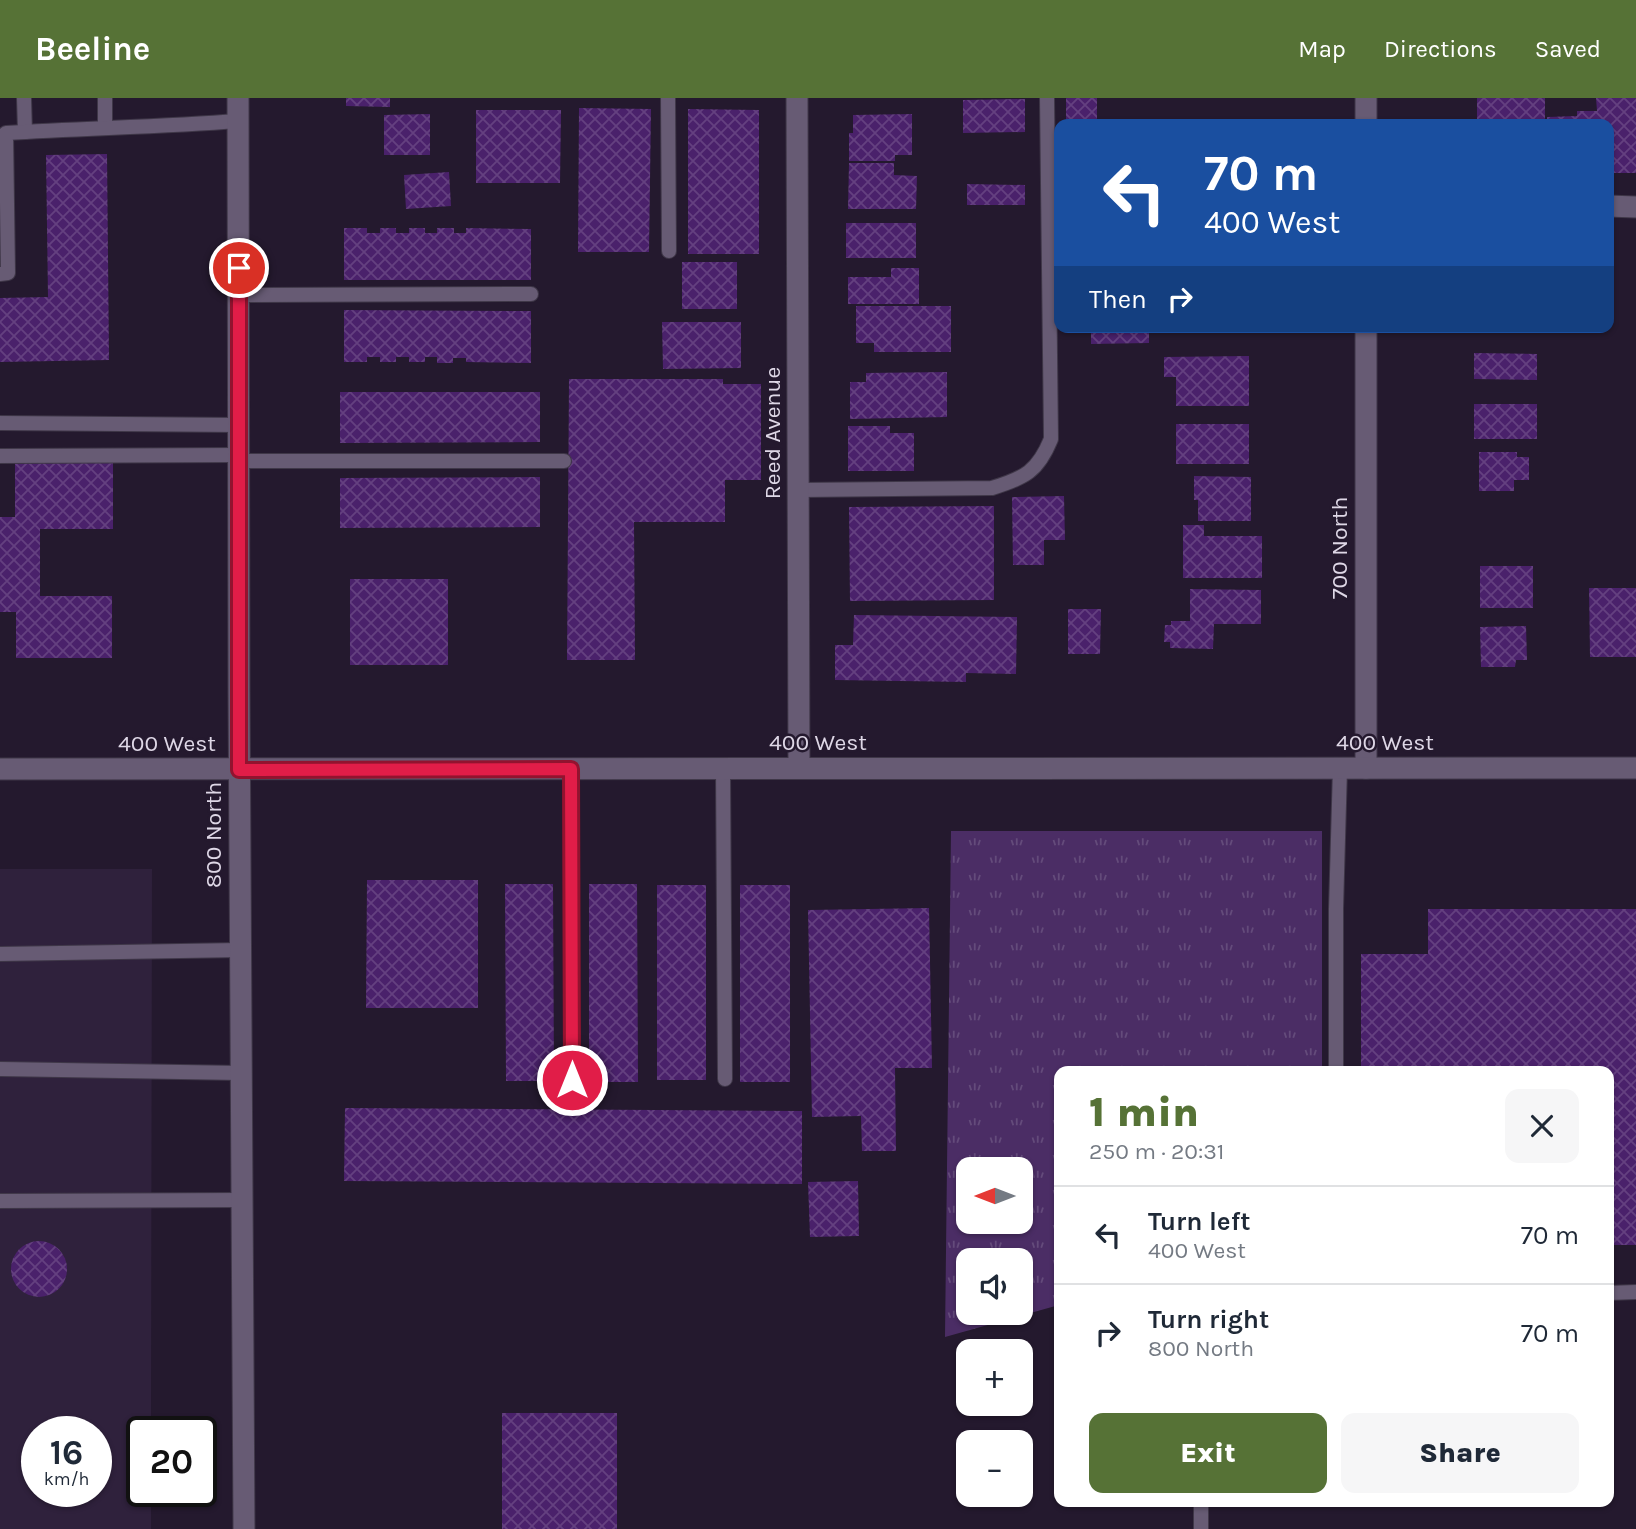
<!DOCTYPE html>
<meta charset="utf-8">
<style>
:root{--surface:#fff;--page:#f6f6f7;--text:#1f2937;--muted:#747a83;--line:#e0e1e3;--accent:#567236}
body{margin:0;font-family:Karla,sans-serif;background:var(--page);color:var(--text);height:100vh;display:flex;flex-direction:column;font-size:26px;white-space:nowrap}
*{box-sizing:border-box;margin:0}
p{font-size:23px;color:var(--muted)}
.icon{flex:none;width:38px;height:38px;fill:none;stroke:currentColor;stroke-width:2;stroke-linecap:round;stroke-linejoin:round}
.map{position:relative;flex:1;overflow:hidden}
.sheet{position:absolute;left:1054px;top:968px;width:560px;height:441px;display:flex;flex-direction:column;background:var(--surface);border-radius:14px;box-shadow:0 2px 5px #0004}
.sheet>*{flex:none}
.hud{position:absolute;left:1054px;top:21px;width:560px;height:214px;border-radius:14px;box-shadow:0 2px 5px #0004;background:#1a4fa0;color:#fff;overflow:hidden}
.needle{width:46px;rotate:270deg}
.fabs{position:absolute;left:956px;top:1059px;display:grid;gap:14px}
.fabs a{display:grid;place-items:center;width:77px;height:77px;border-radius:14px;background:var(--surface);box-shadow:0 2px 5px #0004;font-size:35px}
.speed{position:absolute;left:21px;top:1318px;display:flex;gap:14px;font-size:35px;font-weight:700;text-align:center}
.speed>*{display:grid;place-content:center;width:91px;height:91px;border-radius:50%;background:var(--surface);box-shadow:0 2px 5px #0004;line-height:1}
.speed small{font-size:18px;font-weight:400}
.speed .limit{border:4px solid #111;border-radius:10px;background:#fff;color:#111}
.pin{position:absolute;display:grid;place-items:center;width:60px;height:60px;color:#fff;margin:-30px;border:4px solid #fff;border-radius:50%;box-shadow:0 2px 7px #0007}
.me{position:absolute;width:77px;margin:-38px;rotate:0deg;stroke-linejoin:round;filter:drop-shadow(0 0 5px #0008)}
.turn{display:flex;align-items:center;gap:24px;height:147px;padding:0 35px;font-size:32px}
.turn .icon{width:91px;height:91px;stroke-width:2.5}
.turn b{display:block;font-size:49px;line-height:60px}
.then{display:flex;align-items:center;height:66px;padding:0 35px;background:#0003;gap:14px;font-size:26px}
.round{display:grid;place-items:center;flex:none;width:74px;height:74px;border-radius:14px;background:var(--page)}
.headline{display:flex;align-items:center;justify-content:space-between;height:119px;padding:0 35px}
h1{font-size:42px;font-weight:800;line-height:52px;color:var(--accent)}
.action{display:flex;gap:14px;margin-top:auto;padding:14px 35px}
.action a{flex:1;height:80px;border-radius:14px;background:var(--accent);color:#fff;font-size:28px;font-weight:800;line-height:80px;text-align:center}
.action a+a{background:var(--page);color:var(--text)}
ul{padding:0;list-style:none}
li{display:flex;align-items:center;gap:21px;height:98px;padding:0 35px;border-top:2px solid var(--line)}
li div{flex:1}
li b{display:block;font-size:26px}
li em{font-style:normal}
header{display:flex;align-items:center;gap:42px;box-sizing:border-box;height:98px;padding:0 35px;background:var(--accent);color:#fff}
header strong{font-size:33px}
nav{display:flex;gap:38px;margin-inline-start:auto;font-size:24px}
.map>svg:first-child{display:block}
</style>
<header>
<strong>Beeline</strong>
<nav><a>Map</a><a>Directions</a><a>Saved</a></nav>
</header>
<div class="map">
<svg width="1636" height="1431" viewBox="0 0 1636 1431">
<defs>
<pattern id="grass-tufts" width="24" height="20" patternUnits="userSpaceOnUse" patternTransform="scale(1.75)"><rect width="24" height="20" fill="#4b2d65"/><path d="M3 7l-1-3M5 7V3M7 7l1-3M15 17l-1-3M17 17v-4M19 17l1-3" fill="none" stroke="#644b7b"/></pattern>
<pattern id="building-cross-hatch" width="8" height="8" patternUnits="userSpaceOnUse" patternTransform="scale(1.75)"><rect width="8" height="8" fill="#4a216b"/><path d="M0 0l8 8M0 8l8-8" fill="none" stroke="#644080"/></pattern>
</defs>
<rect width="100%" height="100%" fill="#24192e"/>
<path fill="#2f213c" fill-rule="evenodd" d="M0 771H152L151 1333 142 1334V1393H151V1431H0ZM37 1334H96V1393H37Z"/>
<path fill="url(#grass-tufts)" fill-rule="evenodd" d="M951 733H1322V973H1059V1207L945 1239ZM1020 1071V1124H968V1071ZM968 1162H1020V1214H968Z"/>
<g fill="url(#building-cross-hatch)">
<path d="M346 0H390V9L346 8Z"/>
<rect x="1066" y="0" width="31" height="26"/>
<rect x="1477" y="0" width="68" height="26"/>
<path d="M1596 0H1636V75H1608V26H1547V19L1577 18V13H1597Z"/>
<path d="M1025 1V34L963 35V2Z"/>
<path d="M579 10 651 11 649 154H578Z"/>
<path d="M688 11 759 12V156H688Z"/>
<path d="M476 12H561L560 85H476Z"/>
<path d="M430 16V57H384V17Z"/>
<path d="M912 16V57H895V63H849V35H853V17Z"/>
<path d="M107 56 109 262 0 264V200L48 199 46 57Z"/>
<path d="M849 65H894V77L917 78 916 111H848Z"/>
<path d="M449 74 451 108 406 111 404 77Z"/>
<path d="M967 86 1025 87V107H967Z"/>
<rect x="846" y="125" width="70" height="35"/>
<path d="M344 130H367V135H380V130H396V135H409V130H425V135H437V130H454V135H466V130L531 131V182H344Z"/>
<rect x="682" y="164" width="55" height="47"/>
<path d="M891 170H919V206H848V179H891Z"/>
<path d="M856 208H951V254H874V245H856Z"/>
<path d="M344 212 531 213V265L466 264V260H453V265H437V259H425V264H409V259H396V264H380V259H367V264H344Z"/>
<path d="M662 224H741V270L663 271Z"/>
<path d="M1091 229H1149V245L1091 246Z"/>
<path d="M1474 255 1537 256V282L1474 281Z"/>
<path d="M1249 258V308H1176V279H1164V259Z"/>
<path d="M947 274V319L850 321V284H866V275Z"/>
<path d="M569 281H723V286H761V382H725V424H634L635 562H567Z"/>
<path d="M340 294H540V344L340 345Z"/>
<rect x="1474" y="306" width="63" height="35"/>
<rect x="1176" y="326" width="73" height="40"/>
<path d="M848 328H890V335H914V373H848Z"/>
<path d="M1479 354H1517V359H1529V382H1514V393H1479Z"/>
<path d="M15 365H113V431H40V498H112V560H16V514H0V419H15Z"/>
<path d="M1194 378 1251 379V423H1198V402H1194Z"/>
<path d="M540 379V429L340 430V380Z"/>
<path d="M1064 398 1065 442H1044V467H1013L1012 399Z"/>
<path d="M994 408V502L850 503 849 409Z"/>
<path d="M1183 427H1204V438H1262V480H1183Z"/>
<rect x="1480" y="468" width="53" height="42"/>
<rect x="350" y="481" width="98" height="86"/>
<path d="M1589 490H1636V559H1590Z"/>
<path d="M1190 491 1261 492V526H1214L1213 551 1170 550V544H1164L1165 527H1171V523H1190Z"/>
<path d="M1068 511H1101L1100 556H1068Z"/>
<path d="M854 517 1017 519 1016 576 966 575V584L835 582V547H853Z"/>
<path d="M1526 528 1527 562H1516L1515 569H1481L1480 529Z"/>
<path d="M367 782H478V910H366Z"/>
<path d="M505 786H553L554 983H506Z"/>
<path d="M589 786H637L638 984H589Z"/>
<rect x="657" y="787" width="49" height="195"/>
<rect x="740" y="787" width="50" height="197"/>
<path d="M929 810 932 970H895L896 1053H862L861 1018 812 1019 808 812Z"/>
<path d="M1428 811H1636V1147H1608V973H1361V856H1428Z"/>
<path d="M345 1010 802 1013V1086L344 1083Z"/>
<path d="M858 1083 859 1138 810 1139 808 1084Z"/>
<circle cx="39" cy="1171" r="28"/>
<rect x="502" y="1315" width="115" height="116"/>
</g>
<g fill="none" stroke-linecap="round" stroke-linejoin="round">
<g stroke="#3f3748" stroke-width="16">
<g id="lane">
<path d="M24 0 25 34"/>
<path d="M105 0V29"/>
<path d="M668 0 669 153"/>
<path d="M0 176 8 175 6 35C84 30 161 29 238 23"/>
<path d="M239 197 531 196"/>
<path d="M0 325 239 327"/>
<path d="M0 358 239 357"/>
<path d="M239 363H564"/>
<path d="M799 392 992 390C1025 380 1038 373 1051 341L1047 0"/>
<path d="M723 670 725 981"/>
<path d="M571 671 572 982"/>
<path d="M0 856 240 852"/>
<path d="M0 971 241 975"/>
<path d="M1336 973V811L1340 670"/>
<path d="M0 1103 242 1102"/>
<path d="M1608 1195 1636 1194"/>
<path d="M1201 1404V1431"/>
</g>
</g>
<g stroke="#3f3748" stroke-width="23">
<g id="street">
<path d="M238 0 239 594 244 1431"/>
<path d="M797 0 799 670"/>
<path d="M1366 0V26"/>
<path d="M1608 108 1636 109"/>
<path d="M1366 670V229"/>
</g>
</g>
<g stroke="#3f3748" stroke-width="23">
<path id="secondary" d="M0 671 1636 670"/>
</g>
<use href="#lane" stroke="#675b74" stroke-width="14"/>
<use href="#street" stroke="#675b74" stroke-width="21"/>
<use href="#secondary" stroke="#675b74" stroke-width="21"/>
</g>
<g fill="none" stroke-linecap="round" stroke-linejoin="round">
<g stroke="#92132f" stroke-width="18">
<path id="route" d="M239 170V672L571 671 572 982"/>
</g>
<use href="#route" stroke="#e11d48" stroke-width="12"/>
</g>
<g text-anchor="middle" stroke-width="5" stroke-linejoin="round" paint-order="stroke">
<g font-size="23" fill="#ded7e6" stroke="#24192e">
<text transform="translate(772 335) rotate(-90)" y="8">Reed Avenue</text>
<text transform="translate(1339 450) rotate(-90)" y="8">700 North</text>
<text x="818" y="652">400 West</text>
<text x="1385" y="652">400 West</text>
<text x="167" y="653">400 West</text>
<text transform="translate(213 737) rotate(-90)" y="8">800 North</text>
</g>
</g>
</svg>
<div class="fabs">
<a><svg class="needle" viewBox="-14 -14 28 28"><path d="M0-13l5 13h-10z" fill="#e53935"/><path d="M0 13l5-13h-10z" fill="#747a83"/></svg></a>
<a><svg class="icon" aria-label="sound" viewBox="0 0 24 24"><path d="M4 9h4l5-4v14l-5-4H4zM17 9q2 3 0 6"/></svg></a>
<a>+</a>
<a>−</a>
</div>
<div class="speed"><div>16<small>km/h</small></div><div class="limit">20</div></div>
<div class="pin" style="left:239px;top:170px;background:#d93025"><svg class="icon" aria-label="arrive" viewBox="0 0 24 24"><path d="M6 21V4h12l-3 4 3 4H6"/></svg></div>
<svg class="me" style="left:572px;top:982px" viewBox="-20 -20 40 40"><circle r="17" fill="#e11d48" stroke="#fff" stroke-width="3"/><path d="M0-11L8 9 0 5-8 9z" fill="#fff"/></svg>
<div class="hud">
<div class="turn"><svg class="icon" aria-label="left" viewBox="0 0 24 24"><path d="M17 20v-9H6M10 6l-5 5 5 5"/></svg><div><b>70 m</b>400 West</div></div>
<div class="then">Then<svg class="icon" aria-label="right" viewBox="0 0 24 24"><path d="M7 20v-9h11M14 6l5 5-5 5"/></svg></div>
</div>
<section class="sheet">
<div class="headline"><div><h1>1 min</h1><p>250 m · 20:31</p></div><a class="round"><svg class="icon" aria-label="close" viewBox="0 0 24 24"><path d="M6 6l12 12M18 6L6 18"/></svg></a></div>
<ul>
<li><svg class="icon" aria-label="left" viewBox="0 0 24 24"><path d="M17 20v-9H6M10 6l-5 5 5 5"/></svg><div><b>Turn left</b><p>400 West</p></div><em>70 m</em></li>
<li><svg class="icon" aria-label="right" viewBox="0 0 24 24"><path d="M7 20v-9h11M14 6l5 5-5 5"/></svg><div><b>Turn right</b><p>800 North</p></div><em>70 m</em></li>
</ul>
<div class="action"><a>Exit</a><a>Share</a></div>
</section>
</div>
